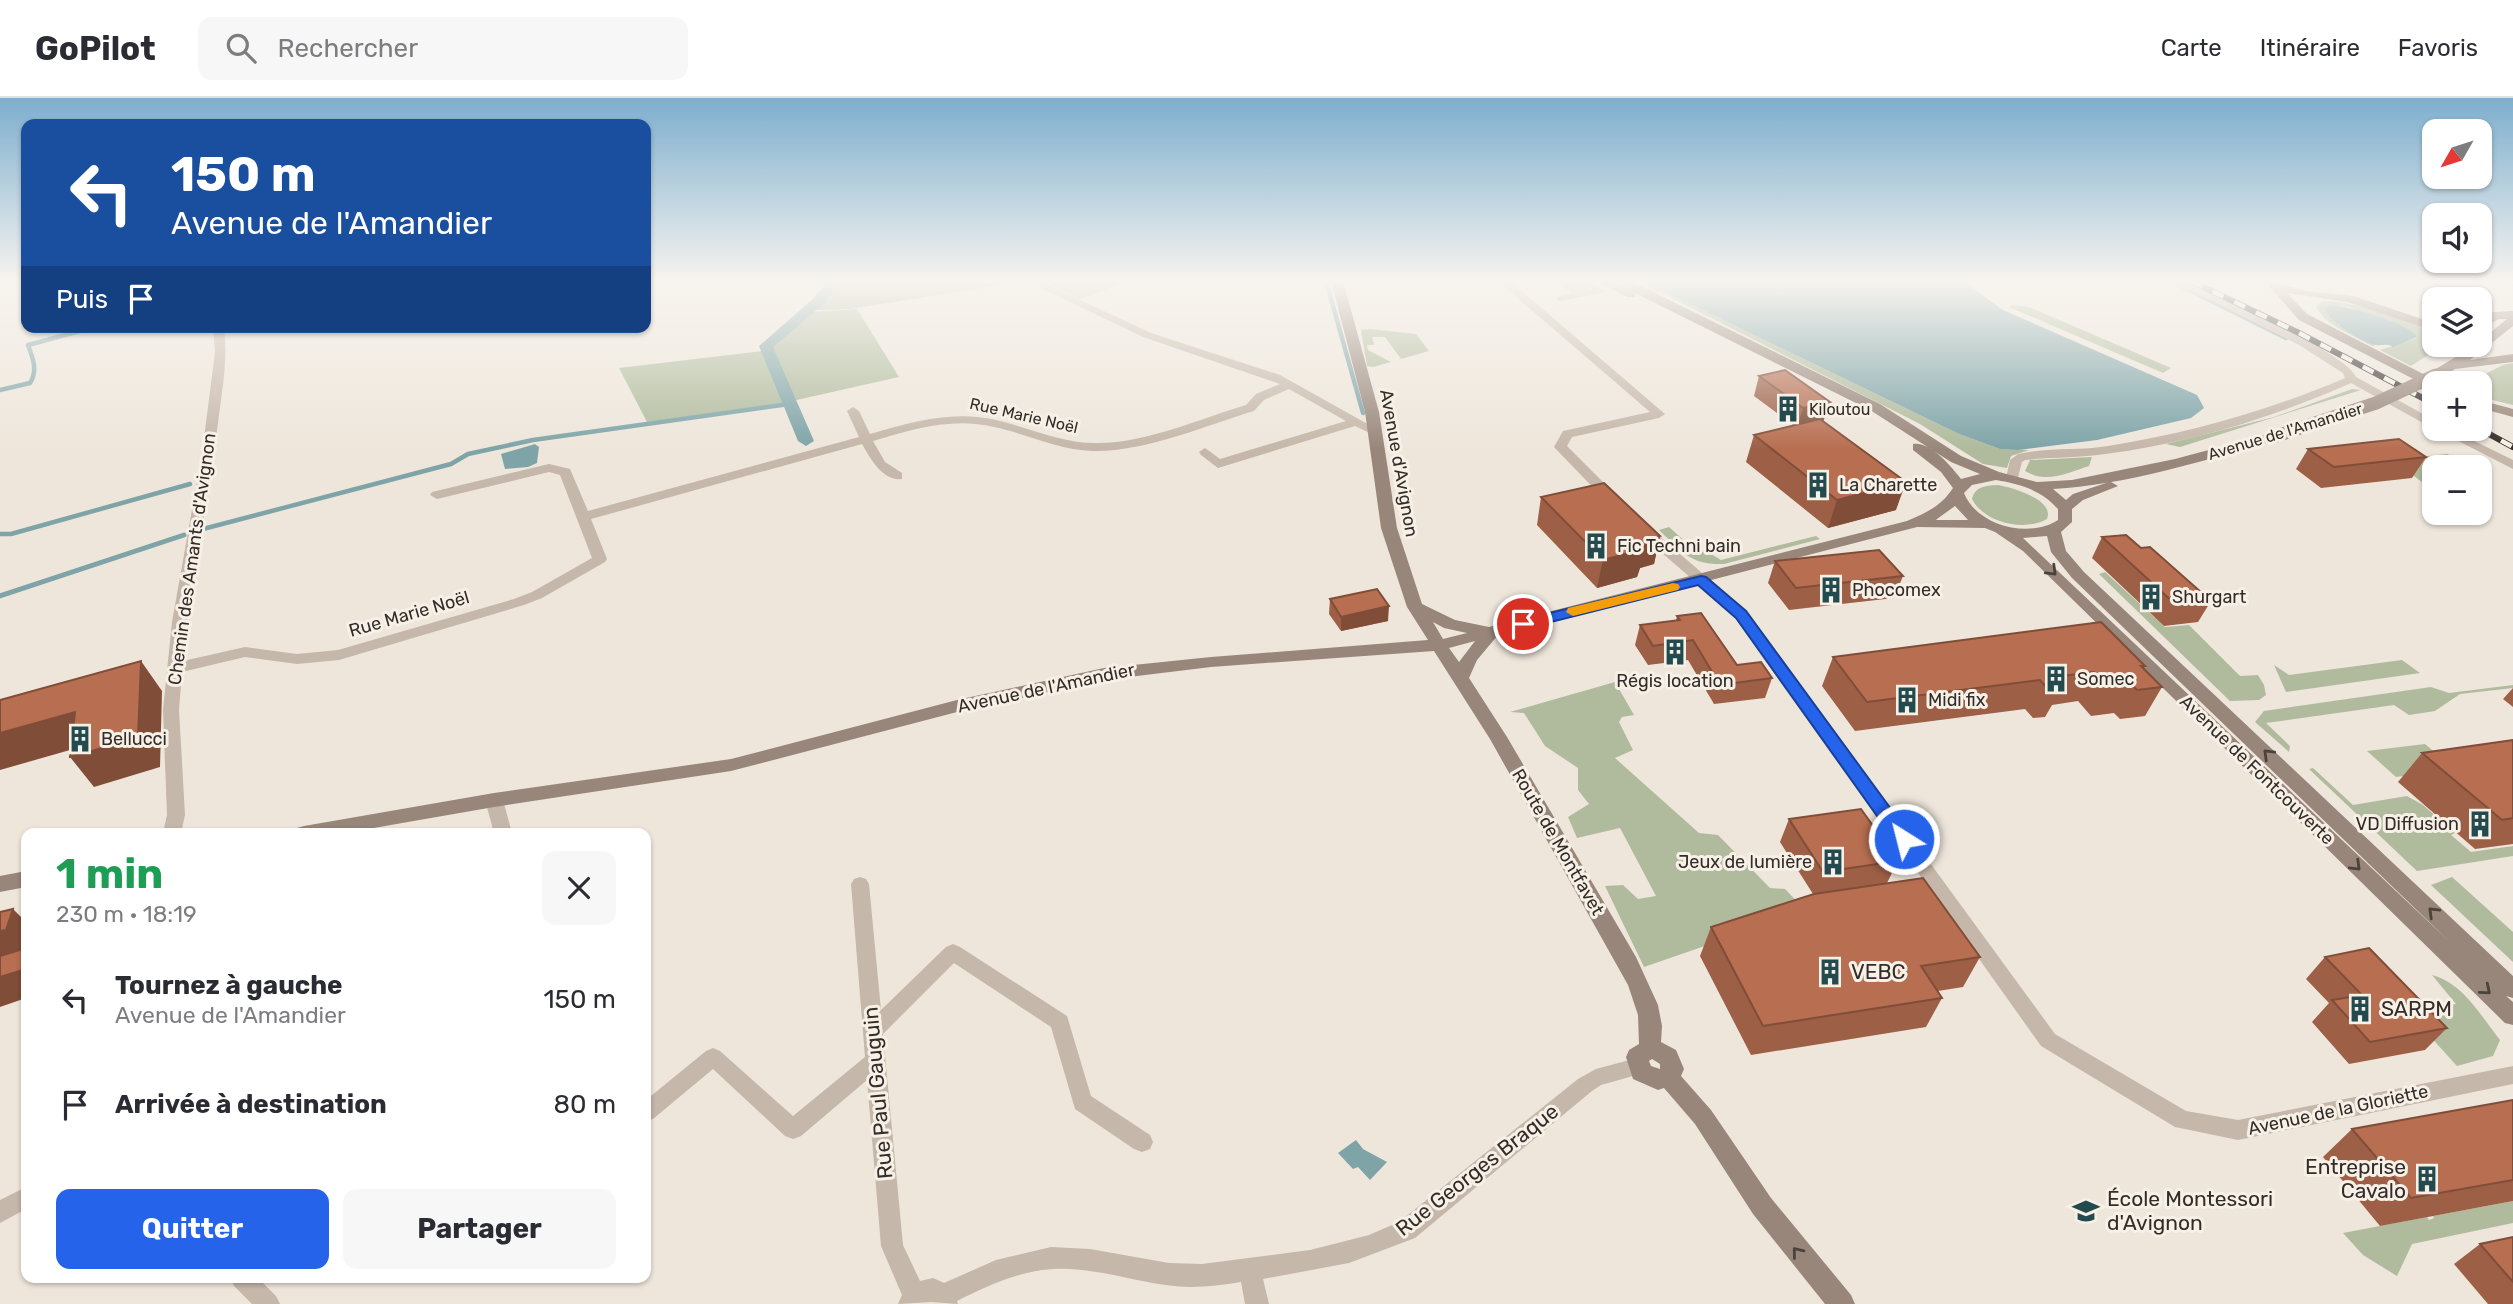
<!DOCTYPE html>
<html lang="fr">
<meta charset="utf-8">
<style>
:root{--surface:#fff;--page:#f7f7f7;--text:#2b2b33;--muted:#7c7c81;--line:#e1e1e2;--accent:#2563eb}
body{margin:0;font-family:Rubik,sans-serif;background:var(--page);color:var(--text);height:100vh;display:flex;flex-direction:column;font-size:26px;white-space:nowrap}
*{box-sizing:border-box;margin:0}
p{font-size:23px;color:var(--muted)}
.icon{flex:none;width:38px;height:38px;fill:none;stroke:currentColor;stroke-width:2;stroke-linecap:round;stroke-linejoin:round}
.map{position:relative;flex:1;overflow:hidden}
.side{position:absolute;left:21px;top:730px;width:630px;height:455px;display:flex;flex-direction:column;background:var(--surface);border-radius:14px;box-shadow:0 2px 5px #0004}
.side>*{flex:none}
.hud{position:absolute;left:21px;top:21px;width:630px;height:214px;border-radius:14px;box-shadow:0 2px 5px #0004;background:#1a4fa0;color:#fff;overflow:hidden}
.needle{width:46px;rotate:231deg}
.controls{position:absolute;left:2422px;top:21px;display:grid;gap:14px}
.controls a{display:grid;place-items:center;width:70px;height:70px;border-radius:14px;background:var(--surface);box-shadow:0 2px 5px #0004;font-size:35px}
.pin{position:absolute;display:grid;place-items:center;width:60px;height:60px;color:#fff;margin:-30px;border:4px solid #fff;border-radius:50%;box-shadow:0 2px 7px #0007}
.me{position:absolute;width:77px;margin:-38px;rotate:324deg;stroke-linejoin:round;filter:drop-shadow(0 0 5px #0008)}
.turn{display:flex;align-items:center;gap:24px;height:147px;padding:0 35px;font-size:32px}
.turn .icon{width:91px;height:91px;stroke-width:2.5}
.turn b{display:block;font-size:49px;line-height:60px}
.then{display:flex;align-items:center;height:66px;padding:0 35px;background:#0003;gap:14px;font-size:26px}
.round{display:grid;place-items:center;flex:none;width:74px;height:74px;border-radius:14px;background:var(--page)}
.overview{display:flex;align-items:center;justify-content:space-between;height:119px;padding:0 35px}
h1{font-size:42px;font-weight:700;line-height:52px;color:#1e9e55}
.button{display:flex;gap:14px;margin-top:auto;padding:14px 35px}
.button a{flex:1;height:80px;border-radius:14px;background:var(--accent);color:#fff;font-size:28px;font-weight:700;line-height:80px;text-align:center}
.button a+a{background:var(--page);color:var(--text)}
ul{padding:0;list-style:none}
li{display:flex;align-items:center;gap:21px;height:105px;padding:0 35px}
li div{flex:1}
li b{display:block;font-size:26px}
li em{font-style:normal}
header{display:flex;align-items:center;gap:42px;box-sizing:border-box;height:98px;padding:0 35px;background:var(--surface);border-bottom:2px solid var(--line)}
header strong{font-size:33px}
nav{display:flex;gap:38px;margin-inline-start:auto;font-size:24px}
.search{width:490px;height:63px;background:var(--page);display:flex;align-items:center;gap:18px;box-sizing:border-box;padding:0 24px;border-radius:14px;color:var(--muted);font-size:26px}
.map>svg:first-child{display:block}
</style>
<header>
<strong>GoPilot</strong>
<div class="search"><svg class="icon" aria-label="search" viewBox="0 0 24 24"><circle cx="10" cy="10" r="6"/><path d="M15 15l6 6"/></svg>Rechercher</div>
<nav><a>Carte</a><a>Itinéraire</a><a>Favoris</a></nav>
</header>
<div class="map">
<svg width="2513" height="1206" viewBox="0 0 2513 1206">
<rect width="100%" height="100%" fill="#eee6db"/>
<g fill="#b0bb9d">
<path d="M837 183H1016L1018 184 851 211 815 212Z"/>
<path d="M1128 183 1080 201 1046 184 1049 183Z"/>
<path d="M1557 183H1586L1607 194 1559 203 1556 199 1572 196Z"/>
<path d="M1649 186 1959 336 2000 351 2029 352 2011 358 2007 370 1983 366 1920 326 1646 187Z"/>
<path d="M2322 203C2349 202 2411 221 2434 236V247L2442 248 2411 268 2380 252 2417 240 2349 209 2330 207 2338 227 2376 247 2372 248 2338 230 2325 221 2316 209Z"/>
<path d="M2013 207 2029 209 2171 270 2163 275 2009 209Z"/>
<path d="M857 211 899 279 792 303 772 248 813 214Z"/>
<path d="M1370 231 1416 236 1429 253 1401 261 1385 239H1372L1374 247H1367L1368 252 1391 264 1373 269 1367 268 1361 232Z"/>
<path d="M763 253 785 305 647 324 619 270Z"/>
<path d="M2513 265V307L2480 299V285H2467L2503 267Z"/>
<path d="M2352 291 2361 292 2180 349 2166 346 2274 319Z"/>
<path d="M2447 356 2479 369H2434V382L2422 384 2392 362Z"/>
<path d="M2092 359 2089 368C2067 375 2047 386 2025 373L2030 362Z"/>
<path d="M1997 387C2012 389 2055 402 2047 421 2025 434 1984 425 1972 401 1975 388 1986 388 1997 387Z"/>
<path d="M1669 429 1698 455 1706 453 1721 462 1816 438 1820 441 1724 466C1690 467 1682 454 1659 432Z"/>
<path d="M2105 474 2165 529 2189 527 2240 578 2258 577 2264 587 2266 597 2259 602 2230 603 2099 476Z"/>
<path d="M2402 562 2420 575 2286 594 2274 567 2289 577Z"/>
<path d="M1615 584 1634 617 1622 619 1619 624 1633 652 1615 660 1699 735 1718 737 1770 790 1785 791 1806 813 1644 869 1605 788 1623 787 1638 801 1656 798 1620 730 1577 740 1568 719 1589 706 1578 692V670L1545 648 1524 615 1510 614Z"/>
<path d="M2513 587V590L2460 596 2435 613 2409 617 2394 607 2266 625 2290 648 2289 654 2255 624 2264 613 2431 589 2449 595Z"/>
<path d="M2425 646 2455 671 2396 679 2367 653Z"/>
<path d="M2313 670 2353 707 2407 698 2423 707 2455 735 2451 737 2471 754 2513 748V758L2417 773 2309 671Z"/>
<path d="M2452 779 2513 834V864L2431 787Z"/>
<path d="M2432 877C2463 885 2481 918 2500 942L2493 958 2457 968 2407 913 2456 906Z"/>
<path d="M2513 1103V1125L2412 1146 2397 1178 2363 1157 2343 1135 2427 1119 2429 1122 2434 1120 2433 1118Z"/>
</g>
<g fill="#7ea4a8">
<path d="M1649 183H1963L2003 212 2197 297 2204 310 2191 320 2097 342 2018 352 2000 351 1959 336 1649 186Z"/>
<path d="M2330 207C2348 208 2409 225 2417 239L2393 249C2386 245 2384 248 2376 247 2362 245 2330 224 2325 211Z"/>
<path d="M535 346 539 349 537 365 528 369 505 371 501 356Z"/>
<path d="M1356 1042 1363 1051 1387 1064 1370 1082 1358 1069 1353 1071 1338 1055Z"/>
</g>
<g fill="none" stroke-linecap="round" stroke-linejoin="round">
<g stroke="#7ea4a8" stroke-width="4.5">
<path d="M1326 183 1363 315"/>
<path d="M2171 183 2286 240"/>
<path d="M0 292 30 285C38 273 33 260 28 247L95 229"/>
<path d="M203 431 451 366 468 356 533 342 789 306"/>
<path d="M0 436H11L190 386"/>
</g>
<path stroke="#7ea4a8" stroke-width="5" d="M0 498 184 437"/>
<path fill="#7ea4a8" fill-rule="evenodd" d="M827 183H840L824 206 773 249 814 343 806 348 798 343 759 248 814 200Z"/>
<g fill="#c5b7a9" fill-rule="evenodd">
<path d="M1026 183H1040L1151 235 1280 277 1380 333 1374 337 1355 328 1218 370 1201 357 1199 354 1205 350 1220 361 1346 323 1289 291 1264 302 1254 313C1204 328 1145 354 1093 353 1058 352 1028 336 994 329 953 319 913 331 873 343L885 364 902 375V381C882 383 871 361 862 346L591 421 607 461 605 464 542 500 524 507 339 562 297 566 245 559 182 574 179 612 185 717 181 735H163L167 717 163 612 172 524 202 356 215 254 213 229H224C228 262 222 293 218 325 208 405 190 483 183 563L245 549 297 556 338 552 514 501 532 494 592 460 560 377 549 374 437 401 430 397 432 394 549 366 570 371 588 413 859 339 847 313 853 309 859 313 870 336C911 324 953 312 996 322 1030 330 1061 345 1095 345 1144 346 1199 321 1246 307L1256 296 1280 286 1143 239Z"/>
<path d="M1498 183H1510L1665 316 1659 320 1572 339 1567 348 1616 397V403H1606L1554 349 1563 333 1650 314Z"/>
<path d="M2173 183H2187C2216 198 2347 255 2356 279L2434 322V331L2351 285C2272 320 2190 345 2105 356 2078 360 2052 359 2025 362L2022 364 2017 383H2007L2006 380 2010 362 2018 356C2047 349 2078 353 2108 348 2190 335 2268 313 2345 280L2343 275 2299 247Z"/>
<path d="M2435 331H2450L2513 362V371Z"/>
<path d="M1645 429 1650 430 1746 513 2055 936 2186 1013 2238 1022 2513 968V986L2238 1042 2175 1029 2041 948 1736 519 1640 436 1638 433Z"/>
<path d="M494 696 500 698 503 702 512 735H494L485 702 488 698Z"/>
<path d="M860 779 866 781 869 786 881 912 946 849 953 846 960 849 1067 918 1091 998 1150 1037 1153 1044 1150 1051 1142 1054 1134 1051 1075 1011 1051 929 954 865 883 936 903 1147 920 1183 933 1180 944 1185 996 1162 1051 1149 1090 1151 1169 1165 1202 1166 1310 1152 1369 1137 1399 1124 1578 981 1596 971 1637 960 1644 963 1647 969 1644 975 1601 987 1592 993 1415 1140 1349 1165 1263 1181 1269 1206H1245L1241 1184C1216 1188 1191 1191 1166 1187 1128 1182 1092 1169 1053 1171 1019 1173 987 1188 957 1203L958 1206 931 1204 898 1206 902 1197 881 1148 867 982 801 1038 793 1041 785 1038 713 971 653 1021 646 1023V1002L706 953 713 950 720 953 793 1018 865 959 851 786 854 781Z"/>
<path d="M26 1089V1111L0 1125V1102Z"/>
<path d="M230 1180H258L276 1198 280 1206H252L234 1188Z"/>
</g>
<g fill="#98867a" fill-rule="evenodd">
<path d="M1331 183H1343L1379 314 1397 430 1422 506 1455 522 1489 529 1907 423C1928 414 1942 407 1953 390L1941 374 1913 352V346C1930 343 1951 368 1961 381L1980 376 1951 364 1870 312 1635 195V199H1627L1596 183H1612L1634 194 1615 183H1631L1880 306 1961 358 1999 374 2037 384 2072 382 2175 361 2276 334 2281 335V341C2208 361 2128 387 2053 391L2066 402 2073 396 2106 385 2111 384 2118 388 2083 402 2072 411V424L2061 434 2066 453 2084 474 2513 878V900L2506 898 2513 904V927L2505 925 2023 453 1995 434 1985 430 1917 429 1498 537 1477 562 1469 580 1507 639 1636 859 1658 907 1662 928 1661 944 1676 952 1684 971 1681 978 1711 1012 1771 1100 1851 1197 1855 1206H1825L1753 1116 1695 1026 1664 990 1658 992 1633 981 1626 959 1629 952 1639 946 1638 917 1628 887 1490 641 1434 553 1211 569 1104 582 957 614 731 673 494 709 345 735H294L297 730 304 728 494 695 731 661 957 602 1104 570 1211 559 1428 542 1407 509 1381 430 1365 314ZM1996 382C2020 386 2041 392 2058 411V422C2029 441 1977 428 1964 395L1972 387ZM1955 408 1968 422H1936L1937 421ZM2047 438 2051 454 2072 480 2452 846 2023 440ZM1433 524 1444 530 1467 535 1443 541ZM1475 543 1459 564 1449 550ZM1652 961 1660 966V971L1651 968 1649 963Z"/>
<path d="M2274 184 2306 193 2353 198 2434 225V233L2347 204 2287 195 2307 216 2431 280V274L2475 247H2480V243L2507 221H2499L2480 231V222L2493 214 2513 213V228L2470 262 2513 256V264L2455 271 2441 280H2432L2440 285H2434V290L2429 289 2299 222 2268 187Z"/>
<path d="M2480 302 2513 311V319L2480 310Z"/>
<path d="M26 773V789L0 794V778Z"/>
</g>
<g stroke="#332c28" stroke-width="6">
<g id="rail">
<path d="M2191 183 2297 234 2434 306"/>
<path d="M2480 331 2513 349"/>
</g>
</g>
<use href="#rail" stroke="#f6f0e7" stroke-width="4.5" stroke-dasharray="12" stroke-linecap="butt"/>
<path stroke="#98867a" stroke-width="13" d="M2276 338 2376 305 2436 277"/>
</g>
<g fill="#9d5f46">
<path d="M1759 278 1830 304 1823 324 1896 412 1828 430 1746 364 1754 337 1793 327 1754 298Z"/>
<path d="M2308 351 2426 359 2412 380 2321 390 2296 371Z"/>
<path d="M1541 399 1660 438 1654 466 1640 470 1637 479 1597 490 1537 427Z"/>
<path d="M2102 439 2141 450 2211 503 2198 524 2164 528 2092 460Z"/>
<path d="M1775 463 1903 478 1894 500 1789 512 1768 485Z"/>
<path d="M1330 501 1388 523 1341 533 1329 516Z"/>
<path d="M1677 518 1737 567 1772 580 1765 600 1714 606 1688 562 1648 567 1635 547 1640 527 1676 523Z"/>
<path d="M1833 559 2145 568 2144 570 2162 589 2145 618 2120 621 2114 615 2091 618 2078 603 2052 607 2045 619 2033 620 2025 611 1855 633 1822 588Z"/>
<path d="M2513 590V609L2503 601Z"/>
<path d="M2513 642V746L2475 751 2398 684 2422 655Z"/>
<path d="M1789 721 1898 763 1887 785 1980 859 1963 889 1938 893 1942 900 1926 929 1751 957 1700 858 1711 829 1813 796 1780 744Z"/>
<path d="M2325 859 2447 930 2425 952 2349 966 2312 924 2329 905 2306 881Z"/>
<path d="M2513 1002V1103L2380 1128 2323 1059 2352 1031Z"/>
<path d="M2513 1139V1206H2488L2454 1166 2480 1146Z"/>
</g>
<g fill="#804d39">
<path d="M1830 304 1823 324 1797 330 1803 310Z"/>
<path d="M1906 384 1896 412 1828 430 1837 402Z"/>
<path d="M1660 438 1654 466 1640 470 1637 479 1597 490 1603 462 1647 441Z"/>
<path d="M1389 508 1388 523 1341 533V519Z"/>
<path d="M141 563 162 593 160 669 94 689 70 659Z"/>
<path d="M75 614 98 644 0 672V635Z"/>
<path d="M13 811 26 824V854L0 861V826Z"/>
<path d="M26 871V900L0 909V879Z"/>
</g>
<g fill="#b76e51" stroke="#804d39" stroke-width="2">
<path d="M1785 272 1830 304 1803 310 1759 278Z"/>
<path d="M1820 321 1906 384 1837 402 1754 337Z"/>
<path d="M2399 341 2426 359 2334 369 2308 351Z"/>
<path d="M1604 385 1660 438 1647 441 1644 451 1603 462 1541 399Z"/>
<path d="M2126 437 2141 450 2150 449 2211 503 2176 507 2102 439Z"/>
<path d="M1879 452 1903 478 1796 490 1775 463Z"/>
<path d="M1377 491 1389 508 1341 519 1330 501Z"/>
<path d="M1701 515 1737 567 1761 564 1772 580 1720 587 1693 542 1653 548 1640 527 1680 522 1677 518Z"/>
<path d="M2101 524 2145 568H2141L2162 589 2137 592 2131 586 2108 589 2094 574 2062 578 2061 589 2048 591 2040 582 1867 604 1833 559Z"/>
<path d="M141 563 138 640 70 659 75 614 0 635V602Z"/>
<path d="M2513 642V720L2502 722 2422 655Z"/>
<path d="M1861 711 1898 763 1823 774 1789 721Z"/>
<path d="M1923 780 1980 859 1921 868 1942 900 1763 928 1711 829 1814 796Z"/>
<path d="M13 811 6 832 0 833V814Z"/>
<path d="M26 850V871L0 879V858Z"/>
<path d="M2369 850 2447 930 2370 944 2332 902 2362 897 2325 859Z"/>
<path d="M2513 1002V1082L2411 1100 2352 1031Z"/>
<path d="M2513 1139V1184L2480 1146Z"/>
</g>
<defs><path id="oneway-chevron" d="M-2-3.5L2.5 0L-2 3.5" fill="none" stroke-width="1.6" stroke-linecap="round" stroke-linejoin="round" transform="scale(1.75)"/></defs>
<g stroke="#4c423c">
<use href="#oneway-chevron" transform="translate(2052 473) rotate(44)"/>
<use href="#oneway-chevron" transform="translate(2268 656) rotate(-136)"/>
<use href="#oneway-chevron" transform="translate(2356 768) rotate(44)"/>
<use href="#oneway-chevron" transform="translate(2433 814) rotate(-136)"/>
<use href="#oneway-chevron" transform="translate(2486 892) rotate(40)"/>
<use href="#oneway-chevron" transform="translate(1797 1154) rotate(-129)"/>
</g>
<linearGradient id="sky" x2="0" y2="1"><stop stop-color="#7daece"/><stop offset="0.52" stop-color="#f7f4ef"/><stop offset="1" stop-color="#f7f4ef" stop-opacity="0"/></linearGradient>
<rect width="2513" height="352" fill="url(#sky)"/>
<path fill="#2563eb" stroke="#184099" stroke-width="2" d="M1701 478 1706 479 1746 513 1910 737 1913 741 1910 746H1897L1736 520 1698 487 1523 531 1515 526 1517 523Z"/>
<path fill="#f59e0b" d="M1673 485 1678 486 1680 489 1678 492 1573 518 1566 514 1568 510Z"/>
<defs>
<g id="building-bare" transform="scale(2.1)"><path d="M-4-6H4V6H1V3H-1V6H-4ZM-2.5-4.3h1.7v1.8h-1.7ZM.8-4.3h1.7v1.8H.8ZM-2.5-1h1.7V.8h-1.7ZM.8-1h1.7V.8H.8Z" fill="#224a4f" stroke="#f6f0e7" stroke-width="2.5" paint-order="stroke"/></g>
<g id="school-bare" transform="scale(2.1)"><path d="M0-5L7-2L0 1L-7-2ZM-4 1L0 2.5L4 1V4Q0 6-4 4Z" fill="#224a4f" stroke="#f6f0e7" stroke-width="2.5" paint-order="stroke"/></g>
</defs>
<g fill-rule="evenodd">
<use href="#building-bare" x="1788" y="311"/>
<use href="#building-bare" x="1818" y="387"/>
<use href="#building-bare" x="1596" y="448"/>
<use href="#building-bare" x="1831" y="492"/>
<use href="#building-bare" x="2151" y="499"/>
<use href="#building-bare" x="1675" y="554"/>
<use href="#building-bare" x="2056" y="581"/>
<use href="#building-bare" x="1907" y="602"/>
<use href="#building-bare" x="80" y="641"/>
<use href="#building-bare" x="2480" y="726"/>
<use href="#building-bare" x="1833" y="764"/>
<use href="#building-bare" x="1830" y="874"/>
<use href="#building-bare" x="2360" y="911"/>
<use href="#building-bare" x="2427" y="1081"/>
<use href="#school-bare" x="2086" y="1113"/>
</g>
<g text-anchor="middle" stroke-width="6" stroke-linejoin="round" paint-order="stroke">
<g font-size="16" fill="#332c28" stroke="#f6f0e7" text-anchor="start">
<text x="1809" y="317">Kiloutou</text>
</g>
<g font-size="16" fill="#332c28" stroke="#f6f0e7">
<text transform="translate(1024 317) rotate(13)" y="6">Rue Marie Noël</text>
<text transform="translate(2285 333) rotate(-17)" y="6">Avenue de l'Amandier</text>
</g>
<g font-size="18" fill="#332c28" stroke="#f6f0e7">
<text transform="translate(1399 365) rotate(80)" y="6">Avenue d'Avignon</text>
<text transform="translate(192 461) rotate(-82)" y="6">Chemin des Amants d'Avignon</text>
<text transform="translate(409 516) rotate(-16)" y="6">Rue Marie Noël</text>
<text transform="translate(1046 590) rotate(-12)" y="6">Avenue de l'Amandier</text>
<text transform="translate(2257 672) rotate(44)" y="6">Avenue de Fontcouverte</text>
<text transform="translate(1558 744) rotate(60)" y="6">Route de Montfavet</text>
<text transform="translate(2338 1012) rotate(-12)" y="6">Avenue de la Gloriette</text>
</g>
<g font-size="18" fill="#332c28" stroke="#f6f0e7" text-anchor="start">
<text x="1839" y="393">La Charette</text>
<text x="1617" y="454">Fic Techni bain</text>
<text x="1852" y="498">Phocomex</text>
<text x="2172" y="505">Shurgart</text>
<text x="2077" y="587">Somec</text>
<text x="1675" y="589" text-anchor="middle">Régis location</text>
<text x="1928" y="608">Midi fix</text>
<text x="101" y="647">Bellucci</text>
<text x="2459" y="732" text-anchor="end">VD Diffusion</text>
<text x="1812" y="770" text-anchor="end">Jeux de lumière</text>
</g>
<g font-size="21" fill="#332c28" stroke="#f6f0e7" text-anchor="start">
<text x="1851" y="881">VEBC</text>
<text x="2381" y="918">SARPM</text>
<text x="2406" y="1076" text-anchor="end">Entreprise<tspan x="2406" dy="24">Cavalo</tspan></text>
<text x="2107" y="1108">École Montessori<tspan x="2107" dy="24">d'Avignon</tspan></text>
</g>
<g font-size="21" fill="#332c28" stroke="#f6f0e7">
<text transform="translate(878 995) rotate(-95)" y="7">Rue Paul Gauguin</text>
<text transform="translate(1477 1072) rotate(-38)" y="7">Rue Georges Braque</text>
</g>
</g>
</svg>
<div class="controls">
<a><svg class="needle" viewBox="-14 -14 28 28"><path d="M0-13l5 13h-10z" fill="#e53935"/><path d="M0 13l5-13h-10z" fill="#7c7c81"/></svg></a>
<a><svg class="icon" aria-label="sound" viewBox="0 0 24 24"><path d="M4 9h4l5-4v14l-5-4H4zM17 9q2 3 0 6"/></svg></a>
<a><svg class="icon" aria-label="layers" viewBox="0 0 24 24"><path d="M12 4l9 5-9 5-9-5zM3 14l9 5 9-5"/></svg></a>
<a>+</a>
<a>−</a>
</div>
<div class="pin" style="left:1523px;top:526px;background:#d93025"><svg class="icon" aria-label="arrive" viewBox="0 0 24 24"><path d="M6 21V4h12l-3 4 3 4H6"/></svg></div>
<svg class="me" style="left:1904px;top:741px" viewBox="-20 -20 40 40"><circle r="17" fill="#2563eb" stroke="#fff" stroke-width="3"/><path d="M0-11L8 9 0 5-8 9z" fill="#fff"/></svg>
<div class="hud">
<div class="turn"><svg class="icon" aria-label="left" viewBox="0 0 24 24"><path d="M17 20v-9H6M10 6l-5 5 5 5"/></svg><div><b>150 m</b>Avenue de l'Amandier</div></div>
<div class="then">Puis<svg class="icon" aria-label="arrive" viewBox="0 0 24 24"><path d="M6 21V4h12l-3 4 3 4H6"/></svg></div>
</div>
<section class="side">
<div class="overview"><div><h1>1 min</h1><p>230 m · 18:19</p></div><a class="round"><svg class="icon" aria-label="close" viewBox="0 0 24 24"><path d="M6 6l12 12M18 6L6 18"/></svg></a></div>
<ul>
<li><svg class="icon" aria-label="left" viewBox="0 0 24 24"><path d="M17 20v-9H6M10 6l-5 5 5 5"/></svg><div><b>Tournez à gauche</b><p>Avenue de l'Amandier</p></div><em>150 m</em></li>
<li><svg class="icon" aria-label="arrive" viewBox="0 0 24 24"><path d="M6 21V4h12l-3 4 3 4H6"/></svg><div><b>Arrivée à destination</b></div><em>80 m</em></li>
</ul>
<div class="button"><a>Quitter</a><a>Partager</a></div>
</section>
</div>
